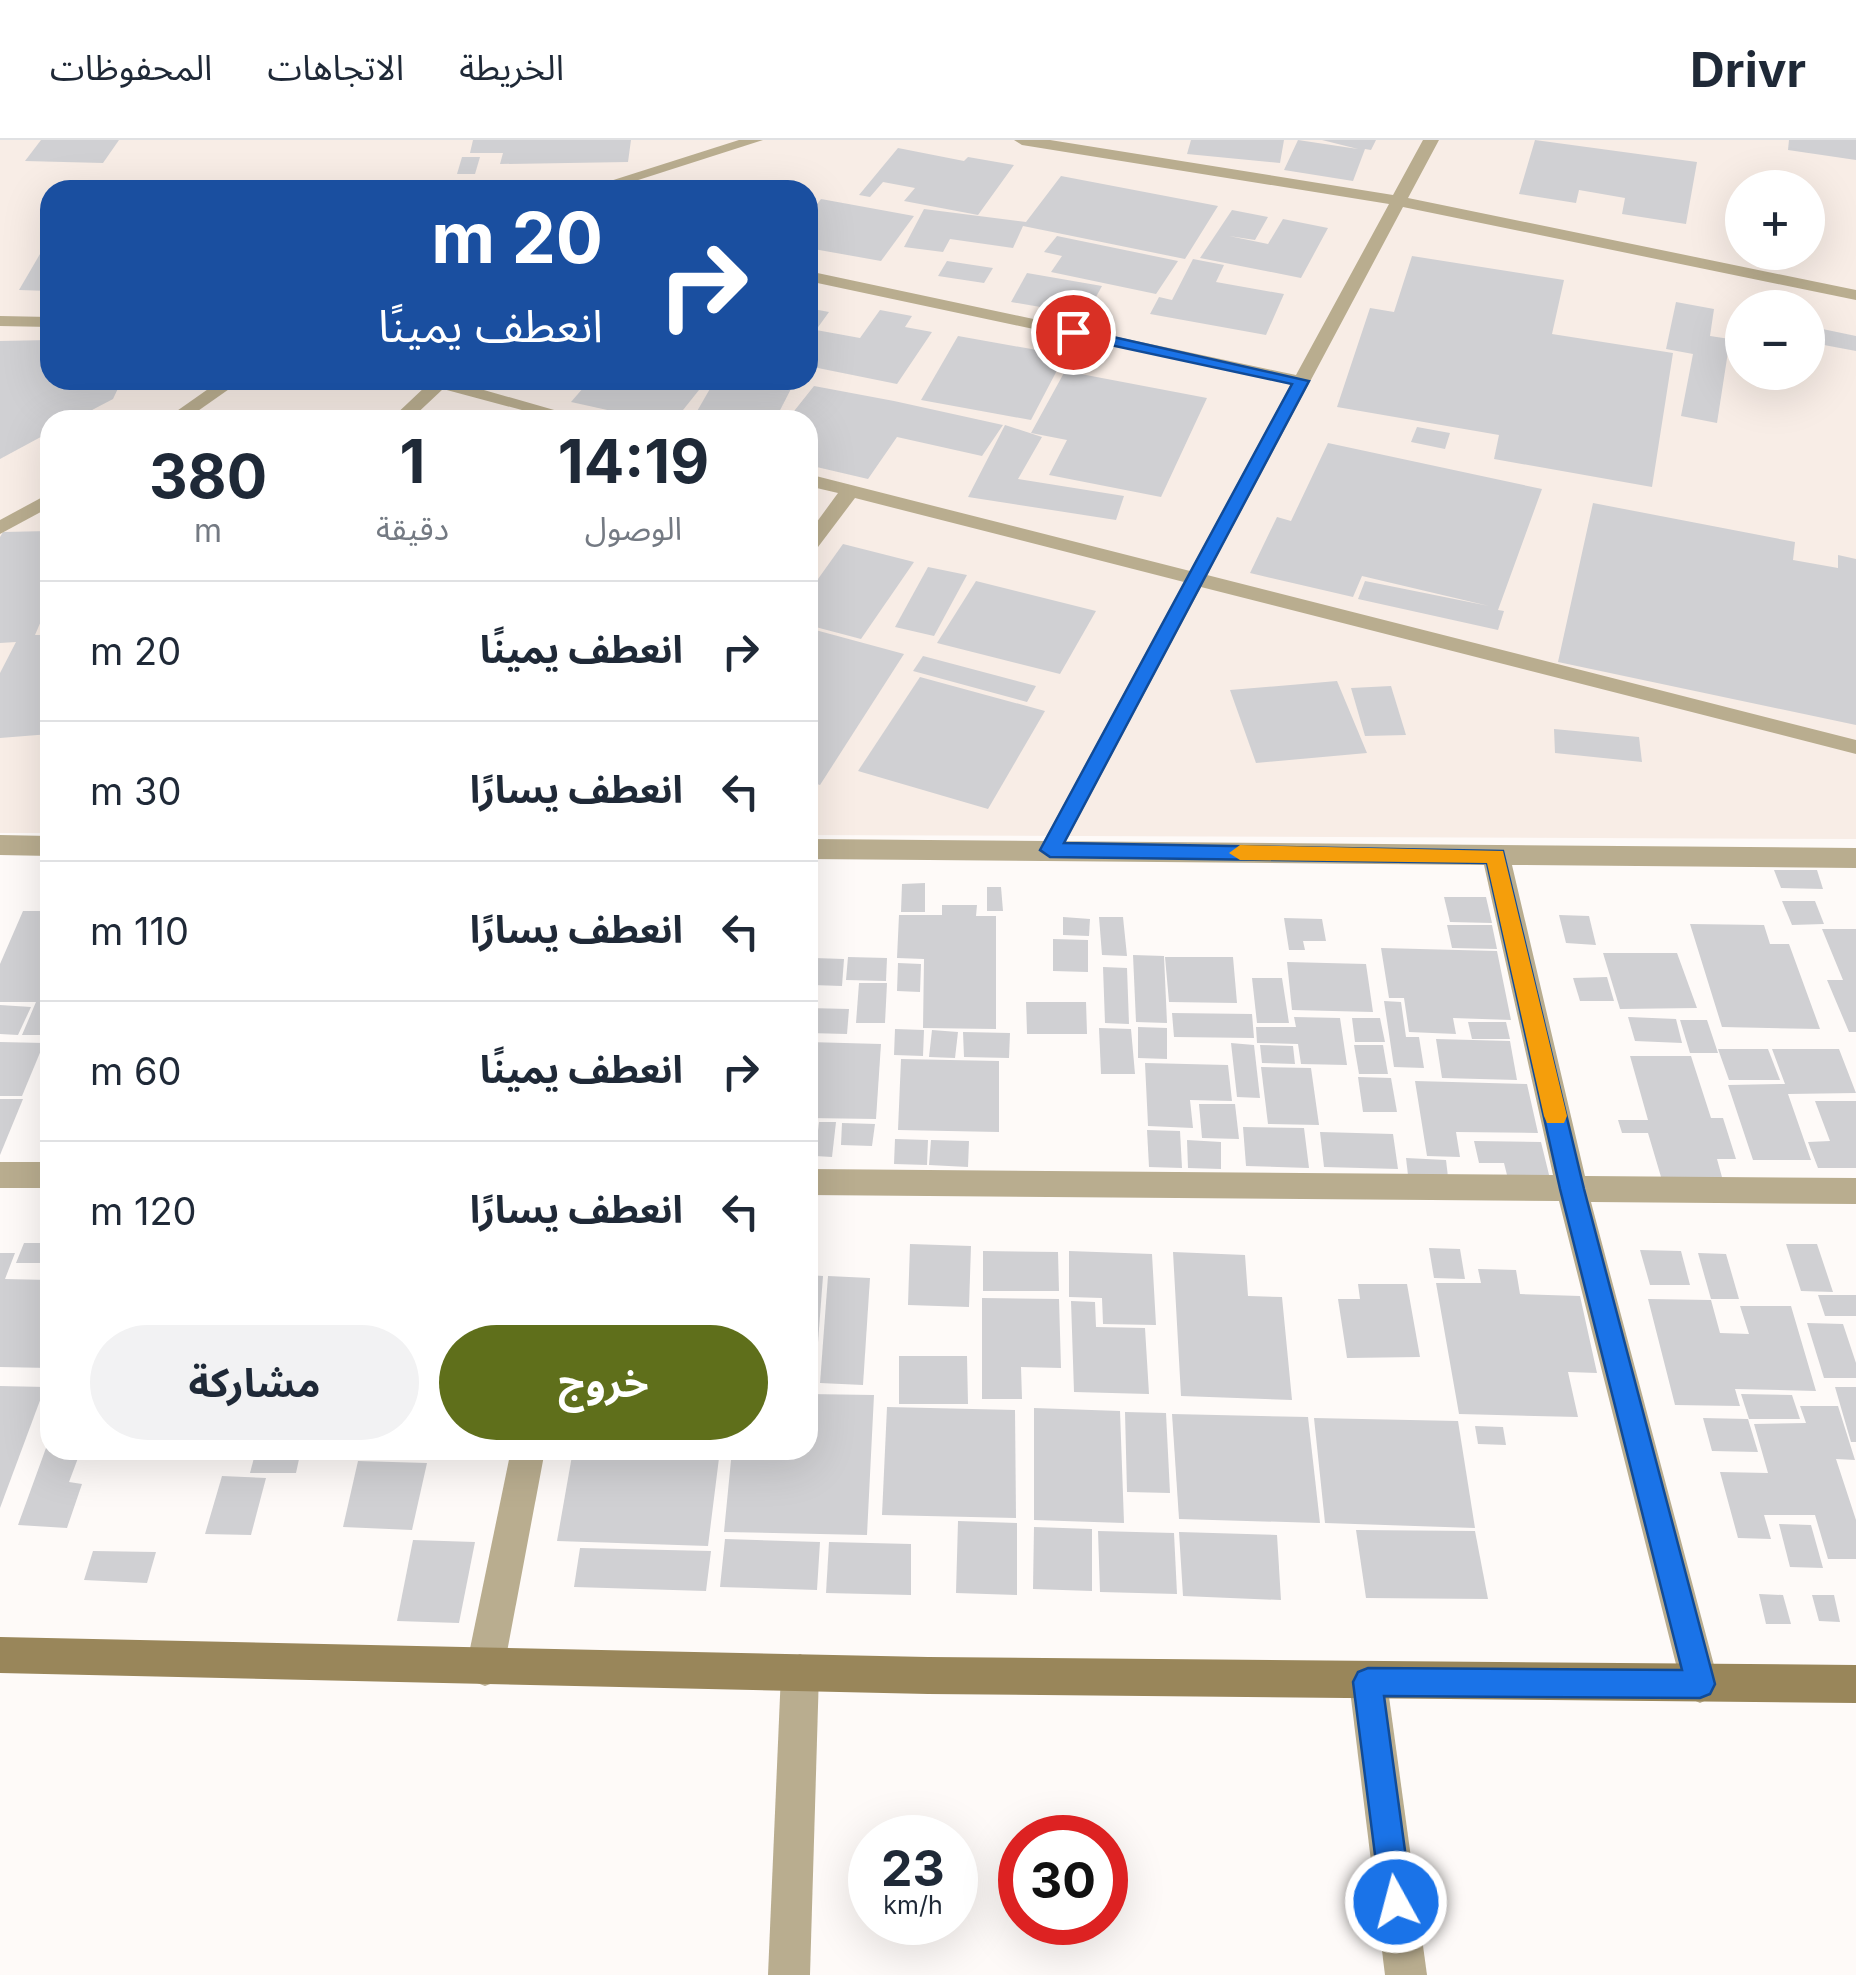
<!DOCTYPE html>
<html lang="ar">
<meta charset="utf-8">
<style>
:root{--surface:#fff;--page:#f2f2f3;--text:#1f2937;--muted:#747a83;--line:#e0e1e3;--accent:#5f6f1b}
body{margin:0;font-family:Inter,"Noto Sans Arabic",sans-serif;background:var(--page);color:var(--text);direction:rtl;height:100vh;display:flex;flex-direction:column;font-size:38px;white-space:nowrap}
*{box-sizing:border-box;margin:0}
p{font-size:32px;color:var(--muted)}
.icon{flex:none;width:55px;height:55px;fill:none;stroke:currentColor;stroke-width:2;stroke-linecap:round;stroke-linejoin:round}
.map{position:relative;flex:1;overflow:hidden;direction:ltr}
.drawer{position:absolute;left:40px;top:270px;width:778px;height:1050px;display:flex;flex-direction:column;background:var(--surface);border-radius:30px;box-shadow:0 10px 40px #0002;direction:rtl}
.drawer>*{flex:none}
.hud{position:absolute;left:40px;top:40px;width:778px;height:210px;border-radius:30px;box-shadow:0 10px 40px #0002;direction:rtl;background:#1a4fa0;color:#fff;overflow:hidden}
.tools{position:absolute;left:1725px;top:30px;display:grid;gap:20px}
.tools a{display:grid;place-items:center;width:100px;height:100px;border-radius:50%;background:var(--surface);box-shadow:0 10px 40px #0002;font-size:50px}
.speed{position:absolute;left:848px;top:1675px;display:flex;gap:20px;font-size:50px;font-weight:700;text-align:center}
.speed>*{display:grid;place-content:center;width:130px;height:130px;border-radius:50%;background:var(--surface);box-shadow:0 10px 40px #0002;line-height:1}
.speed small{font-size:25px;font-weight:400}
.speed .limit{border:15px solid #d22;background:#fff;color:#111}
.pin{position:absolute;display:grid;place-items:center;width:85px;height:85px;color:#fff;margin:-42px;border:5px solid #fff;border-radius:50%;box-shadow:0 2px 10px #0007}
.me{position:absolute;width:110px;margin:-55px;rotate:353deg;stroke-linejoin:round;filter:drop-shadow(0 0 8px #0008)}
.turn{display:flex;align-items:center;gap:35px;height:210px;padding:0 50px;font-size:45px}
.turn .icon{width:130px;height:130px;stroke-width:2.5}
.turn b{display:block;font-size:70px;line-height:85px}
.eta{display:flex;justify-content:space-evenly;align-items:center;height:170px;text-align:center}
.eta b{font-size:60px;font-weight:700;line-height:70px}
.primary-button{display:flex;gap:20px;margin-top:auto;padding:20px 50px}
.primary-button a{flex:1;height:115px;border-radius:60px;background:var(--accent);color:#fff;font-size:40px;font-weight:700;line-height:115px;text-align:center}
.primary-button a+a{background:var(--page);color:var(--text)}
ul{padding:0;list-style:none}
li{display:flex;align-items:center;gap:30px;height:140px;padding:0 50px;border-top:2px solid var(--line)}
li div{flex:1}
li b{display:block;font-size:38px}
li em{font-style:normal}
header{display:flex;align-items:center;gap:60px;box-sizing:border-box;height:140px;padding:0 50px;background:var(--surface);border-bottom:2px solid var(--line)}
header strong{font-size:48px}
nav{display:flex;gap:55px;margin-inline-start:auto;font-size:35px}
.map>svg:first-child{display:block}
</style>
<header>
<strong>Drivr</strong>
<nav><a>الخريطة</a><a>الاتجاهات</a><a>المحفوظات</a></nav>
</header>
<div class="map">
<svg width="1856" height="1835" viewBox="0 0 1856 1835">
<rect width="100%" height="100%" fill="#fefaf8"/>
<path fill="#f8ede6" fill-rule="evenodd" d="M0 0H1856V699L808 695V280H50V693H0ZM1742 48H1808V112H1742ZM50 50H808V240H50ZM1742 168H1808V232H1742Z"/>
<g fill="#d0d0d3">
<path d="M41 0H119L103 23 25 21Z"/>
<path d="M473 0H631L628 22 500 24 503 13H470Z"/>
<path d="M1191 0H1284L1280 23 1187 14Z"/>
<path d="M1298 0 1358 9 1322 0H1376L1371 10 1365 9 1353 41 1284 30Z"/>
<path d="M1535 0 1697 22 1686 84 1622 74 1625 58 1579 50 1576 63 1519 54Z"/>
<path d="M1789 0H1856V20L1788 10Z"/>
<path d="M898 8 964 21 968 17 1014 25 978 75 904 61 915 48 883 42 870 57 859 55Z"/>
<path d="M462 17H480L475 34H457Z"/>
<path d="M1061 36 1218 66 1185 119 1023 86 1013 108 950 99 943 112 904 107 924 69 1026 82Z"/>
<path d="M821 59 914 76 881 121 808 108V76Z"/>
<path d="M1232 70 1268 77 1255 100 1229 96 1268 104 1283 79 1328 88 1301 138 1200 118Z"/>
<path d="M1057 96 1178 121 1156 154 1051 132 1062 116 1044 112Z"/>
<path d="M40 114 50 115V151L19 150Z"/>
<path d="M1412 116 1564 140 1552 194 1673 213 1652 347 1494 319 1499 295 1337 267 1370 168 1394 172Z"/>
<path d="M1193 119 1224 125 1216 142 1284 154 1266 195 1150 174 1159 157 1172 160Z"/>
<path d="M947 121 993 128 984 143 938 136Z"/>
<path d="M1027 133 1102 146 1086 175 1011 162Z"/>
<path d="M1676 162 1714 169 1710 196 1730 199 1717 283 1681 276 1693 214 1666 209Z"/>
<path d="M808 168 829 172 816 190 860 198 880 170 912 176 905 187 932 192 897 244 808 226Z"/>
<path d="M1808 186 1856 196V211L1808 202Z"/>
<path d="M958 196 1065 215 1031 280 921 260Z"/>
<path d="M50 200V240H122L113 259 73 280H50V292L0 319V201Z"/>
<path d="M1065 231 1207 258 1161 357 1049 335 1067 300 1031 293Z"/>
<path d="M590 240H707L675 280H653L571 262Z"/>
<path d="M715 240H756L793 245 775 280H692Z"/>
<path d="M814 246 894 261 1003 285 982 316 897 297 868 339 808 325V280H787Z"/>
<path d="M1005 285 1042 297 1018 339 1124 356 1116 380 968 357Z"/>
<path d="M1417 287 1450 293 1445 309 1411 302Z"/>
<path d="M1328 303 1542 349 1498 470 1504 471 1498 490 1358 459 1365 441 1489 466 1362 436 1353 457 1250 433 1277 377 1291 381Z"/>
<path d="M1593 363 1795 402 1793 420 1838 428V415L1856 419V585L1558 522Z"/>
<path d="M50 391V460L35 495H50V594L0 598V533L16 502 0 503V397L3 392Z"/>
<path d="M843 404 914 422 861 499 808 485V453Z"/>
<path d="M928 427 967 435 934 496 895 487Z"/>
<path d="M976 441 1096 471 1060 534 937 503Z"/>
<path d="M808 488 904 514 820 645 808 641Z"/>
<path d="M923 516 1036 546 1027 562 913 531Z"/>
<path d="M920 537 1045 571 988 669 858 631Z"/>
<path d="M1337 541 1367 613 1256 623 1230 550Z"/>
<path d="M1391 546 1406 595 1365 596 1351 548Z"/>
<path d="M1554 589 1639 597 1642 622 1555 613Z"/>
<path d="M1774 730H1817L1823 749 1781 748Z"/>
<path d="M925 743V772H901L902 744Z"/>
<path d="M987 747H1001L1003 771H987Z"/>
<path d="M1444 757H1486L1492 783 1450 782Z"/>
<path d="M1782 761H1815L1824 784 1792 785Z"/>
<path d="M942 765H977L976 776H996V889L923 888 924 819 897 818 899 775H942Z"/>
<path d="M23 771H50V895H22L36 862H0V824Z"/>
<path d="M808 774 816 775 812 811H808Z"/>
<path d="M1559 775 1589 776 1596 805 1566 803Z"/>
<path d="M1063 777 1090 779 1089 796 1063 795Z"/>
<path d="M1099 777H1123L1127 816 1102 815Z"/>
<path d="M1284 778 1322 779 1326 801H1303L1305 810H1289Z"/>
<path d="M1690 784 1764 785 1770 804H1789L1820 889 1722 887Z"/>
<path d="M1447 785H1492L1497 809 1452 808Z"/>
<path d="M1822 789H1856V892H1849L1827 840H1843Z"/>
<path d="M1053 799 1088 800V832L1053 831Z"/>
<path d="M1381 808 1497 811 1511 880 1453 878 1456 894 1409 892 1404 858H1389Z"/>
<path d="M1603 813H1677L1697 868 1620 869Z"/>
<path d="M1133 815 1164 816 1167 883 1136 882Z"/>
<path d="M848 817 887 818 886 841 846 840Z"/>
<path d="M1165 817H1233L1237 863 1169 862Z"/>
<path d="M814 818 844 819 842 846 812 845Z"/>
<path d="M1287 822 1366 824 1373 872 1292 870Z"/>
<path d="M898 823 921 824 920 852 897 851Z"/>
<path d="M1103 827 1127 828 1129 884 1105 883Z"/>
<path d="M1607 837 1614 861H1580L1573 838Z"/>
<path d="M1252 838H1282L1289 883H1257Z"/>
<path d="M859 843H887L885 883H856Z"/>
<path d="M1384 861 1401 862 1406 897H1419L1424 928 1394 927Z"/>
<path d="M1026 862H1086L1087 894H1027Z"/>
<path d="M0 865 31 867 18 895 0 894Z"/>
<path d="M808 868 849 869 847 894 808 893Z"/>
<path d="M1172 873 1252 874 1254 898 1174 897Z"/>
<path d="M1294 877 1340 878 1347 925 1301 924 1298 904 1257 903 1256 887H1296Z"/>
<path d="M1628 877 1676 879 1682 903 1635 901Z"/>
<path d="M1352 878H1380L1385 902H1355Z"/>
<path d="M1680 880H1707L1718 913H1690Z"/>
<path d="M1468 882H1506L1510 899H1472Z"/>
<path d="M1138 887 1167 888V919L1138 918Z"/>
<path d="M1099 888 1131 889 1135 934H1101Z"/>
<path d="M895 889 924 890 923 916 894 915Z"/>
<path d="M932 890 958 892 955 918 929 917Z"/>
<path d="M963 892 1010 893 1009 918 964 917Z"/>
<path d="M1436 899 1510 901 1517 940 1442 938Z"/>
<path d="M0 902 44 903 22 956H0Z"/>
<path d="M808 902 881 904 876 979 808 978Z"/>
<path d="M1231 903 1254 905 1260 958 1237 957Z"/>
<path d="M1260 905 1293 906 1295 924 1262 923Z"/>
<path d="M1354 905H1383L1388 934H1359Z"/>
<path d="M1718 909H1768L1780 940H1729Z"/>
<path d="M1772 909H1839L1856 953 1788 954 1811 1020H1753L1728 945 1785 944Z"/>
<path d="M1630 916H1691L1711 978H1723L1736 1019H1717L1725 1048 1664 1047 1648 993H1622L1618 980H1648Z"/>
<path d="M901 919 999 921V992L898 990Z"/>
<path d="M1145 923 1228 925 1232 961 1190 960 1193 988 1148 986Z"/>
<path d="M1261 927 1311 928 1319 985 1268 984Z"/>
<path d="M1358 937 1391 938 1397 972H1363Z"/>
<path d="M1415 941 1527 944 1538 993 1456 992 1460 1017 1427 1016Z"/>
<path d="M0 959H23L0 1015Z"/>
<path d="M1815 961H1856V1028H1818L1808 1002 1830 1001Z"/>
<path d="M1199 964H1235L1239 999 1202 998Z"/>
<path d="M819 982H836L832 1017 815 1016Z"/>
<path d="M842 983 875 984 872 1006 841 1005Z"/>
<path d="M1243 987 1304 988 1309 1028 1246 1026Z"/>
<path d="M1147 990 1180 991 1182 1028 1149 1027Z"/>
<path d="M1320 992 1393 994 1398 1029 1324 1027Z"/>
<path d="M895 999 928 1000 927 1025 894 1024Z"/>
<path d="M931 1000 969 1001 968 1027 929 1025Z"/>
<path d="M1187 1000 1221 1002V1029L1188 1028Z"/>
<path d="M1474 1001 1541 1002 1552 1047H1510L1504 1023H1479Z"/>
<path d="M1406 1018 1446 1020 1448 1037 1408 1035Z"/>
<path d="M24 1103H50V1123H16Z"/>
<path d="M910 1104 971 1106 969 1167 908 1165Z"/>
<path d="M1786 1104H1817L1833 1152 1801 1151Z"/>
<path d="M1429 1108 1460 1109 1465 1139 1434 1138Z"/>
<path d="M1640 1110 1681 1111 1690 1145H1650Z"/>
<path d="M983 1111 1058 1112 1059 1151H983Z"/>
<path d="M1069 1111 1152 1114 1156 1185 1103 1184 1102 1158 1069 1157Z"/>
<path d="M1173 1112 1245 1115 1248 1156 1282 1157 1292 1260 1181 1256Z"/>
<path d="M0 1113H15L5 1139 50 1140V1228L0 1227Z"/>
<path d="M1698 1113 1726 1114 1739 1159H1711Z"/>
<path d="M1478 1129 1516 1130 1520 1154 1580 1156 1597 1233 1568 1232 1578 1277 1459 1274 1436 1143H1481Z"/>
<path d="M808 1135 823 1136 815 1242H808Z"/>
<path d="M828 1136 870 1138 863 1245 820 1243Z"/>
<path d="M1358 1144H1407L1420 1217 1347 1218 1338 1159H1360Z"/>
<path d="M1818 1155H1856V1176H1825Z"/>
<path d="M982 1158 1059 1159 1061 1228 1021 1227 1022 1259H982Z"/>
<path d="M1648 1159 1711 1160 1720 1193 1749 1194 1740 1166H1791L1816 1251 1735 1249 1740 1266 1675 1265Z"/>
<path d="M1071 1161 1095 1162 1096 1187 1145 1188 1149 1254 1074 1252Z"/>
<path d="M1807 1183 1843 1184 1856 1223V1238H1824Z"/>
<path d="M899 1216H967L968 1264H899Z"/>
<path d="M0 1246 45 1247 0 1368Z"/>
<path d="M1835 1247H1856V1302H1851Z"/>
<path d="M808 1254 874 1255 867 1395 724 1392 732 1310H808Z"/>
<path d="M1741 1254 1792 1255 1800 1279H1749Z"/>
<path d="M1800 1266H1838L1855 1320 1836 1319 1856 1380V1419H1828L1815 1375H1764L1771 1399 1738 1398 1720 1332 1768 1333 1754 1284 1806 1283Z"/>
<path d="M887 1267 1015 1270 1016 1378 882 1375Z"/>
<path d="M1034 1268 1120 1271 1124 1383 1034 1380Z"/>
<path d="M1125 1272 1166 1273 1170 1353 1127 1352Z"/>
<path d="M1172 1274 1308 1277 1320 1383 1179 1379Z"/>
<path d="M1314 1278 1458 1281 1475 1388 1325 1383Z"/>
<path d="M1703 1278 1748 1279 1758 1312 1712 1311Z"/>
<path d="M1475 1286 1503 1287 1506 1305 1478 1304Z"/>
<path d="M50 1297V1310H81L69 1342 82 1344 67 1388 18 1385Z"/>
<path d="M256 1310H301L296 1333H250Z"/>
<path d="M573 1310H720L708 1406 557 1401Z"/>
<path d="M358 1321 427 1323 412 1390 343 1387Z"/>
<path d="M222 1336 266 1338 251 1395 205 1394Z"/>
<path d="M958 1381 1017 1383V1455L956 1453Z"/>
<path d="M1779 1384 1811 1385 1823 1428 1790 1427Z"/>
<path d="M1034 1387 1092 1389V1451L1033 1449Z"/>
<path d="M1356 1390 1475 1391 1488 1459 1366 1458Z"/>
<path d="M1098 1391 1174 1393 1177 1454 1100 1452Z"/>
<path d="M1179 1392 1277 1395 1281 1460 1183 1456Z"/>
<path d="M725 1399 820 1402 817 1450 720 1447Z"/>
<path d="M413 1400 475 1402 459 1483 397 1481Z"/>
<path d="M829 1402 911 1404V1455L826 1453Z"/>
<path d="M580 1408 711 1411 706 1451 574 1447Z"/>
<path d="M93 1411 156 1412 147 1443 84 1440Z"/>
<path d="M1759 1454 1783 1455 1791 1484H1766Z"/>
<path d="M1812 1455H1834L1840 1482 1819 1481Z"/>
</g>
<g fill="none" stroke-linecap="round" stroke-linejoin="round">
<g fill="#b9ad8f" fill-rule="evenodd">
<path d="M739 0H763L607 50H582Z"/>
<path d="M1014 0H1050L1393 55 1423 0H1439L1408 58 1856 150V160L1403 67 1207 435 1856 600V614L1201 447 1058 716H1042L1039 710 1184 442 855 358 815 411 808 413V394L838 353 808 346V334L1190 431 1291 244 808 141V131L1296 235 1389 64 1022 5Z"/>
<path d="M0 176 50 177V187L0 186Z"/>
<path d="M221 240H242L185 280H164Z"/>
<path d="M419 240H449L589 280H559L443 249 410 280H390L427 245Z"/>
<path d="M50 353V367L0 394V380Z"/>
</g>
<g fill="#b9ad8f" fill-rule="evenodd">
<path d="M0 695 50 696V716L0 715Z"/>
<path d="M808 699 1856 708V728L1512 725 1585 1036 1856 1038V1064L1591 1062 1719 1544 1713 1557 1700 1563 1687 1557 1681 1544 1559 1061 808 1055V1029L1553 1035 1484 725 808 719Z"/>
<rect x="0" y="1022" width="50" height="26"/>
<path d="M511 1310H545L504 1528 498 1541 485 1546 472 1541 466 1528Z"/>
<path d="M800 1514 813 1520 819 1533 810 1835H768L781 1533 787 1520Z"/>
<path d="M1368 1523 1381 1529 1387 1542 1427 1835H1385L1349 1542 1355 1529Z"/>
</g>
<path fill="#99865a" fill-rule="evenodd" d="M0 1497 928 1517 1856 1525V1563L928 1554 0 1533Z"/>
</g>
<path fill="#1a73e8" stroke="#114b97" stroke-width="2.5" d="M1073 188 1309 241 1064 703 1503 711 1584 1049 1715 1544 1710 1554 1700 1558 1384 1556 1412 1762 1407 1773 1396 1777 1386 1773 1381 1762 1353 1542 1358 1532 1368 1528 1682 1530 1560 1049 1487 723 1050 717 1040 710 1292 244 1068 196 1065 192Z"/>
<path fill="#f59e0b" d="M1240 705 1503 711 1567 976 1564 983H1547L1544 976 1487 723 1240 720 1229 713Z"/>
</svg>
<div class="tools">
<a>+</a>
<a>−</a>
</div>
<div class="speed"><div>23<small>km/h</small></div><div class="limit">30</div></div>
<div class="pin" style="left:1073px;top:192px;background:#d93025"><svg class="icon" aria-label="arrive" viewBox="0 0 24 24"><path d="M6 21V4h12l-3 4 3 4H6"/></svg></div>
<svg class="me" style="left:1396px;top:1762px" viewBox="-20 -20 40 40"><circle r="17" fill="#1a73e8" stroke="#fff" stroke-width="3"/><path d="M0-11L8 9 0 5-8 9z" fill="#fff"/></svg>
<div class="hud">
<div class="turn"><svg class="icon" aria-label="right" viewBox="0 0 24 24"><path d="M7 20v-9h11M14 6l5 5-5 5"/></svg><div><b>20 m</b>انعطف يمينًا</div></div>
</div>
<section class="drawer">
<div class="eta">
<div><b>14:19</b><p>الوصول</p></div>
<div><b>1</b><p>دقيقة</p></div>
<div><b>380</b><p>m</p></div>
</div>
<ul>
<li><svg class="icon" aria-label="right" viewBox="0 0 24 24"><path d="M7 20v-9h11M14 6l5 5-5 5"/></svg><div><b>انعطف يمينًا</b></div><em>20 m</em></li>
<li><svg class="icon" aria-label="left" viewBox="0 0 24 24"><path d="M17 20v-9H6M10 6l-5 5 5 5"/></svg><div><b>انعطف يسارًا</b></div><em>30 m</em></li>
<li><svg class="icon" aria-label="left" viewBox="0 0 24 24"><path d="M17 20v-9H6M10 6l-5 5 5 5"/></svg><div><b>انعطف يسارًا</b></div><em>110 m</em></li>
<li><svg class="icon" aria-label="right" viewBox="0 0 24 24"><path d="M7 20v-9h11M14 6l5 5-5 5"/></svg><div><b>انعطف يمينًا</b></div><em>60 m</em></li>
<li><svg class="icon" aria-label="left" viewBox="0 0 24 24"><path d="M17 20v-9H6M10 6l-5 5 5 5"/></svg><div><b>انعطف يسارًا</b></div><em>120 m</em></li>
</ul>
<div class="primary-button"><a>خروج</a><a>مشاركة</a></div>
</section>
</div>
